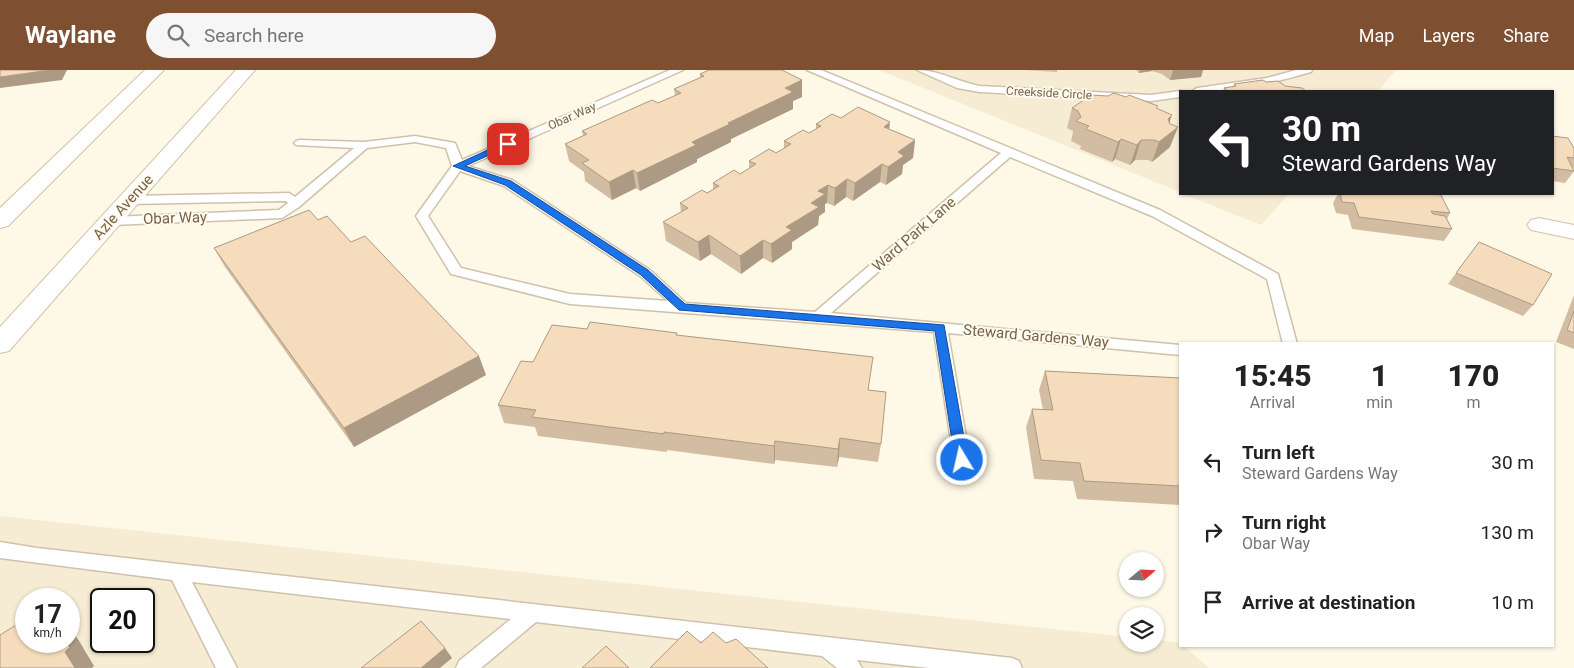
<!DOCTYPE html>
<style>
:root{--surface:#fff;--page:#f6f6f6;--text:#222;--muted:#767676;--accent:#7e4f31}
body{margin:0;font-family:Roboto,sans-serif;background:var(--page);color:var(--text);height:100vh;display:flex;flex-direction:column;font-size:19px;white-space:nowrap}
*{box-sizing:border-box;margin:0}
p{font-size:16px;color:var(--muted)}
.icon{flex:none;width:28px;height:28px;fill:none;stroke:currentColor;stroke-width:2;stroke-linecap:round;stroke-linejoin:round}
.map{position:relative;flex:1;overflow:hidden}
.details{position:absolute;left:1179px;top:272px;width:375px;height:305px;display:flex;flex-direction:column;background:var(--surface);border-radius:0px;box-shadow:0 1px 4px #0004}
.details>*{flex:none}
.top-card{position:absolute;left:1179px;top:20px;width:375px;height:105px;border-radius:0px;box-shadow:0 1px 4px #0004;background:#202124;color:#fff;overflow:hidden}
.needle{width:32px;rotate:71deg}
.buttons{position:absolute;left:1119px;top:482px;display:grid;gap:10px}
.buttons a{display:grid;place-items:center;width:45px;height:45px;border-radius:50%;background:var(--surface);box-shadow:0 1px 4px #0004;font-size:25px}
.speed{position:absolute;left:15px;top:518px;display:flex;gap:10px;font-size:25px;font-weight:700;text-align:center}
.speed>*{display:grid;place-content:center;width:65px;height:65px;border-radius:50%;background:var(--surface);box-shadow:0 1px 4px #0004;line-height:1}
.speed small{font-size:12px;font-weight:400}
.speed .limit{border:2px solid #111;border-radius:8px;background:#fff;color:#111}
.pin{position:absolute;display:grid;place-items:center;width:42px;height:42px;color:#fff;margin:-21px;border-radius:10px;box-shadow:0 2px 8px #0006}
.me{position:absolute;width:55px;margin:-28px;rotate:351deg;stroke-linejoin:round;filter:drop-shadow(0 0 4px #0008)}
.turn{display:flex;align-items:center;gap:18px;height:105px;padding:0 20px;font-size:22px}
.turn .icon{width:65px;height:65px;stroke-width:2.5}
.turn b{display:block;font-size:35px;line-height:42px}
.eta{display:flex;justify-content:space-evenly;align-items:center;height:85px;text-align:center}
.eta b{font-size:30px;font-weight:800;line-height:35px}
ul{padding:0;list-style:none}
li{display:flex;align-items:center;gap:15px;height:70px;padding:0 20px}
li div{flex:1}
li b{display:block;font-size:19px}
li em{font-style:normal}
header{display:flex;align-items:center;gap:30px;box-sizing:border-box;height:70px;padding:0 25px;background:var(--accent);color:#fff}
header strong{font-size:24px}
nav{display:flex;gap:28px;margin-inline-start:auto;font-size:18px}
.search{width:350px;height:45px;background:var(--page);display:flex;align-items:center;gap:12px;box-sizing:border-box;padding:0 18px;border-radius:28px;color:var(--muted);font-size:19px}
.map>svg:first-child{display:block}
</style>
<header>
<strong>Waylane</strong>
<div class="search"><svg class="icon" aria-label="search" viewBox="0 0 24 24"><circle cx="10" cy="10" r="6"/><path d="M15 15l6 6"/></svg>Search here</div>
<nav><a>Map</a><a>Layers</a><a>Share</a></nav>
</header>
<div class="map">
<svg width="1574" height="598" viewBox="0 0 1574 598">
<rect width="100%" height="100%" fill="#fef8e6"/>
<g fill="#f6ecd4" fill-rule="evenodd">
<path d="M879 0H1396L1378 21H1180V122Z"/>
<path d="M1183 124H1289L1261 155Z"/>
<path d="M0 446 1127 567 1128 574H1155V570L1180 573V576H1184L1209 598H0ZM26 529H69V571H26ZM101 529H144V571H101Z"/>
</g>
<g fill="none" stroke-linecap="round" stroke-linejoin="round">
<g stroke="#d0c1ab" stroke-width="3">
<g id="service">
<path d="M670 0H683L468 96 512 110 650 200 686 233 815 242 1001 83 807 0H821L1160 140 1278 204 1297 274H1283L1267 209 1152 146 1010 87 831 243 1180 275V285L948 263 970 390 968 395 962 397 956 395 954 390 934 262 570 234 451 204 416 146 452 96 446 78 415 72 367 78 299 137 282 148 111 155 105 151 111 147 279 140 288 133 286 131 130 134 124 130 130 126 289 123 295 127 354 78 296 75 294 73 296 71 300 70 364 72 415 66 455 73 462 90ZM460 101 504 116 640 206 668 231 570 224 461 198 428 146Z"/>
<path d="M917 0C939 0 958 12 980 16L1151 25 1180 21H1181L1180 27 1151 31 980 22 957 18Z"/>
<path d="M1296 0H1312L1311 2C1272 13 1232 24 1192 21L1197 18 1267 8Z"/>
<path d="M0 472 37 478 1012 588 1019 591 1022 598H929L857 590 862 598H837L822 586 536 552 481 598H456L459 591 511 549 192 512 237 598H216L172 510 0 488Z"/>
</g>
</g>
<g stroke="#d0c1ab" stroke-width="2">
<path id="minor" d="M1539 148 1574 155V169L1531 160 1527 155 1531 150Z"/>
</g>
<g stroke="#d4c3a8" stroke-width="2">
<g id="secondary">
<path d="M145 0H164L8 156 0 158V138Z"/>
<path d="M236 0H255L9 281 0 283V257Z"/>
</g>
</g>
<use href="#service" fill="#fff" fill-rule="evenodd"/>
<use href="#minor" fill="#fff" fill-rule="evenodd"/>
<use href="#secondary" fill="#fff" fill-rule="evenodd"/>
</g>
<g fill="#d3bda2">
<path d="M1024 0H1057V2Z"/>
<path d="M1136 0H1203L1201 7 1170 10 1162 4 1152 1 1139 3Z"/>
<path d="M700 4 802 27 793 31V39L731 69V72L697 89V92L640 121 636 118 612 130 585 111 584 102 569 91 565 74 583 66 582 61 658 33 675 26 674 19 700 8Z"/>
<path d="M1266 12 1306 21H1223L1224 18 1233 17 1234 14Z"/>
<path d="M1072 38 1157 39 1170 52V77L1152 92 1148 90H1135L1130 95 1115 89 1112 92 1080 79 1081 76 1071 71 1073 62V61L1067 58Z"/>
<path d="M841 48 889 59 915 70 913 88 903 95 902 104 886 115 880 112 853 131 846 127 834 136 827 133 825 134V142L819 146 818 155 792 172V179L772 193 763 188 741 204 711 184 700 191 666 171 663 152 681 142 680 133 707 123 713 120V113L740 104 749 99V91L776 83 784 78V71L809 63 816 59V54Z"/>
<path d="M1552 66 1574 78V97L1573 99 1574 101 1565 113 1552 111Z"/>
<path d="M1338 124H1434L1450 143 1447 149 1452 159 1444 171 1352 159 1348 145 1336 143 1333 133Z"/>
<path d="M318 150 351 172 486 305 354 377 225 197 214 178Z"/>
<path d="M1479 172 1533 235 1523 246 1448 214Z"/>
<path d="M1574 225V279L1556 272Z"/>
<path d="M587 259 678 265 869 320 881 374 878 392 839 387 837 397 775 390 774 394 667 380V382L538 366 535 357 504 353 498 335 533 292Z"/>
<path d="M1045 301 1180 308V435L1077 429 1073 411 1034 409 1026 357 1032 339 1043 340 1039 320Z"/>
</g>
<g fill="#ac9a84">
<path d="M50 0H67L62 10 0 18V7Z"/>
<path d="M1140 0H1152V1L1139 3Z"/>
<path d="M1173 0H1203L1201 7 1170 10Z"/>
<path d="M802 10V27L793 31V39L731 69V72L697 89V92L640 121 637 103 728 53 785 18Z"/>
<path d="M1172 45 1165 65 1168 49Z"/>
<path d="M890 52 888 70 884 57Z"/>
<path d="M1178 57 1170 77 1152 92 1159 72Z"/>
<path d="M1121 69 1115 89 1112 92 1118 72Z"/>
<path d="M915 70 913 88 903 95 902 104 886 115 888 97 898 82Z"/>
<path d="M1141 70 1135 90 1130 95 1137 75Z"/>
<path d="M882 94 880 112 853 131 855 113Z"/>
<path d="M633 100 636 118 612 130 609 112Z"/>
<path d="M847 109 846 127 834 136 835 118Z"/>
<path d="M828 115 827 133 825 134V142L819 146 818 155 792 172V179L772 193 771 174 786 157 811 133 818 121Z"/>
<path d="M709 165 711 184 700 191 698 172Z"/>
<path d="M763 170V188L741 204 740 186Z"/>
<path d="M479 286 486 305 354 377 344 358Z"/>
<path d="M840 368 839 387 837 397 838 379Z"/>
<path d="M775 371V390L774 394V376Z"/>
<path d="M69 561 78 569 94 596 92 598H75L65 582 64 571H69Z"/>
<path d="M445 578 452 588 440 598H421Z"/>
</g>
<g fill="#f5dcbc" stroke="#ac9a84">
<path d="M0 0H50L0 7Z"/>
<path d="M709 0H782L802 10 785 18 793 22 728 53 730 54 692 72 696 75 637 103 633 100 609 112 582 93 589 90 565 74 587 64 582 61 652 30 658 33 681 23 674 19 704 6 700 4Z"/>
<path d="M1263 10 1266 12 1278 11 1285 16 1302 18 1306 21H1228L1224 18 1236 16 1234 14Z"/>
<path d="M1114 23 1126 27 1129 25 1158 36 1156 38 1172 45 1168 49 1170 54 1178 57 1159 72 1155 70H1141L1137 75 1121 69 1118 72 1086 59 1089 56 1076 51 1081 47 1078 41 1072 38 1091 25 1108 26Z"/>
<path d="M858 37 890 52 884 57 915 70 898 82 904 86 888 97 882 94 855 113 847 109 835 118 828 115 818 121 825 124 811 133 819 137 786 157 792 160 771 174 763 170 740 186 709 165 698 172 663 152 688 138 680 133 702 120 707 123 719 116 713 113 734 100 740 104 756 94 749 91 769 79 776 83 791 74 784 71 803 60 809 63 821 56 816 54 832 44 841 48Z"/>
<path d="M1552 66 1568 68 1574 78V88L1567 87 1574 101 1552 98Z"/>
<path d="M1340 124H1434L1441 125 1450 143 1431 141 1433 144 1445 146 1452 159 1359 147 1354 133 1342 132Z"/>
<path d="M309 140 318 150 327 146 351 172 365 166 479 286 344 358 214 178Z"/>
<path d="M1479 172 1552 204 1533 235 1456 203Z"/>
<path d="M1574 241V263L1567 260Z"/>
<path d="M590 252 677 263 676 265 873 287 868 320 886 322 881 374 840 368 838 379 775 371 774 376 664 362V364L532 347 536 340 498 335 521 291 533 292 552 255 587 259Z"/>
<path d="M1045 301 1180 308V416L1084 411 1080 393 1041 390 1032 339 1053 340Z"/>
<path d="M26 549V571H66L70 577 65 582 75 598H0V565Z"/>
<path d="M421 551 445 578 421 598H361Z"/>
<path d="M687 561 701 573 713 562 726 573 736 569 768 598H650Z"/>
<path d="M606 576 629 598H582Z"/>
</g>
<path fill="#1a73e8" stroke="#114b97" d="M505 72 513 74 465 96 511 111 648 200 685 234 944 255 968 390 966 393H957L955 390 935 261 679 240 641 205 505 115 453 96Z"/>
<g text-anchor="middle" stroke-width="4" stroke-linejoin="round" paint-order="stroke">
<g font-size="12" fill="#796249" stroke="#fffbee">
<text transform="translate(1049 23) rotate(3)" y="4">Creekside Circle</text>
<text transform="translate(572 46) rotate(-24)" y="4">Obar Way</text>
</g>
<g font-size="15" fill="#796249" stroke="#fffbee">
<text transform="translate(123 137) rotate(-48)" y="5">Azle Avenue</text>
<text transform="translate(175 148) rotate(-2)" y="5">Obar Way</text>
<text transform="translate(914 164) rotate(-41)" y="5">Ward Park Lane</text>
<text transform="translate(1036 266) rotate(5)" y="5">Steward Gardens Way</text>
</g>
</g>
</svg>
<div class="buttons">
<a><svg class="needle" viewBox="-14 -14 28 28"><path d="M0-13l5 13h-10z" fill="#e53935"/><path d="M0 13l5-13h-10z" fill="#767676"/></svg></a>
<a><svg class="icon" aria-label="layers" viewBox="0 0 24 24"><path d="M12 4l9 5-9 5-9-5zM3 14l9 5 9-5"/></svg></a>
</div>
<div class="speed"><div>17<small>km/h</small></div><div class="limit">20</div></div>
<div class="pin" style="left:508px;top:74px;background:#d93025"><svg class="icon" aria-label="arrive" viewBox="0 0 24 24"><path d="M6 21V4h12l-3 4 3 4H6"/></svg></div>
<svg class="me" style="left:962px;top:390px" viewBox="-20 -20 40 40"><circle r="17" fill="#1a73e8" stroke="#fff" stroke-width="3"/><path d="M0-11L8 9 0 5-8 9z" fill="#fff"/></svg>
<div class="top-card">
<div class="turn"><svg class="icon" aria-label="left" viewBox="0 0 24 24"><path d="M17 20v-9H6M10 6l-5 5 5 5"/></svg><div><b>30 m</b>Steward Gardens Way</div></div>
</div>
<section class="details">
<div class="eta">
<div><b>15:45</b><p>Arrival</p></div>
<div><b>1</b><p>min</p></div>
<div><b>170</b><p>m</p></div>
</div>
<ul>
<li><svg class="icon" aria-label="left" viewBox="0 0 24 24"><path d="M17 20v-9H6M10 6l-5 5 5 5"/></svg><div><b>Turn left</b><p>Steward Gardens Way</p></div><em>30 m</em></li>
<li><svg class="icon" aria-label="right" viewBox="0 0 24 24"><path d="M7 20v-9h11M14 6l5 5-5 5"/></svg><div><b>Turn right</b><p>Obar Way</p></div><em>130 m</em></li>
<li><svg class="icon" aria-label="arrive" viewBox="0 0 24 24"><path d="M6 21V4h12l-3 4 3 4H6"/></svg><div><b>Arrive at destination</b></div><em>10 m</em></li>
</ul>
</section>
</div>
